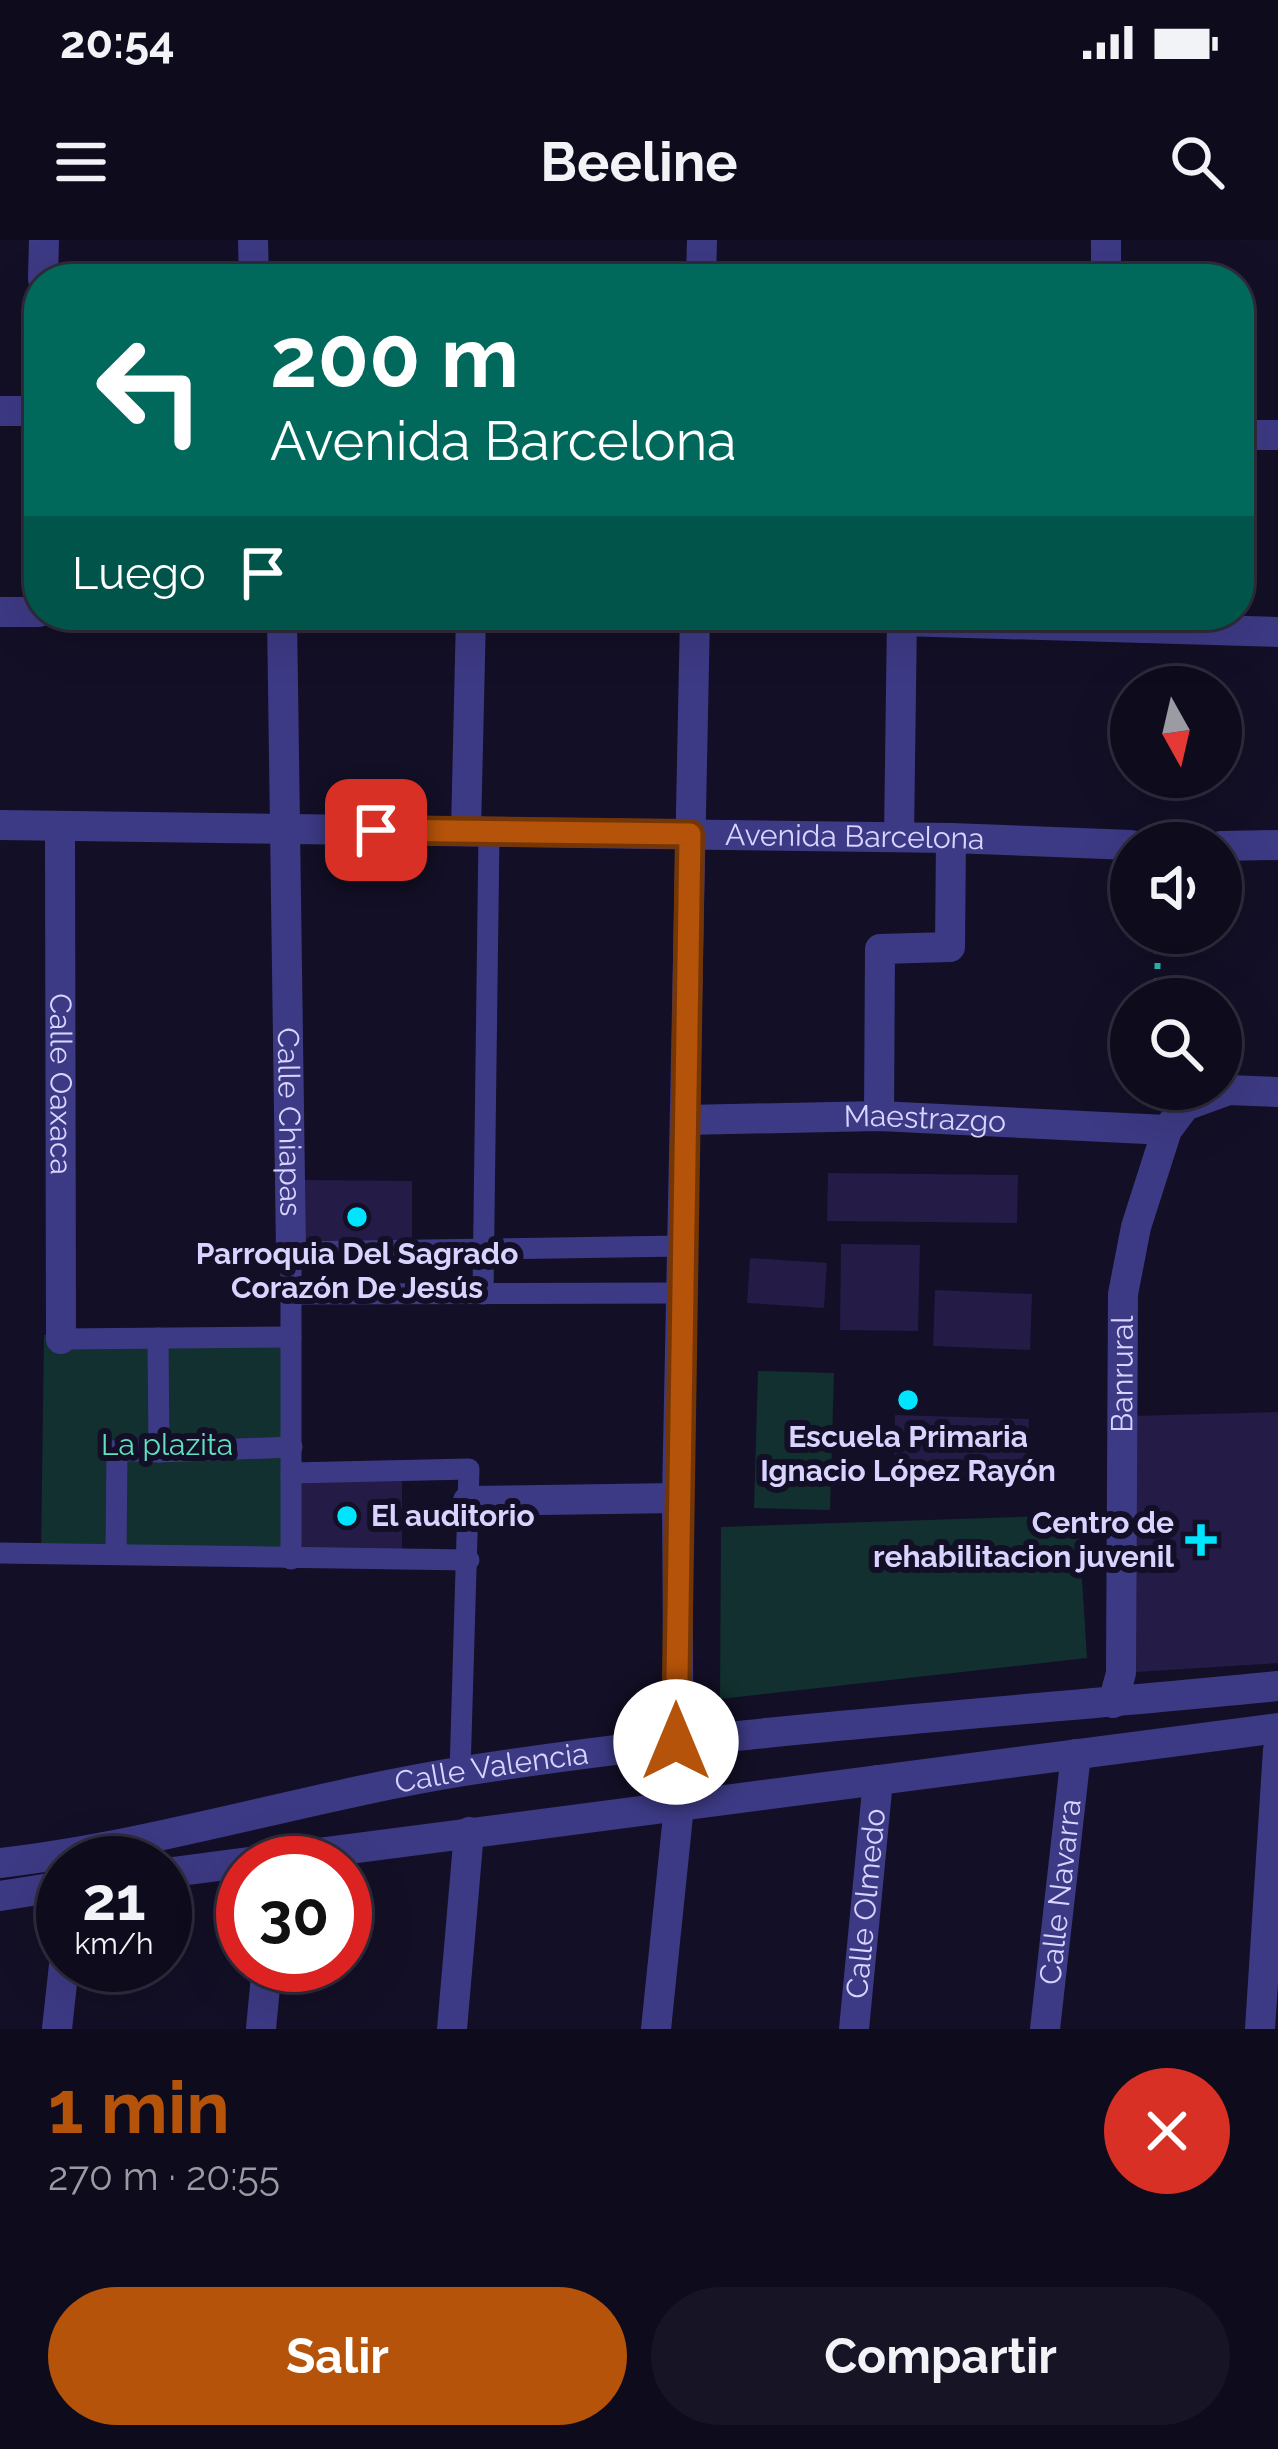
<!DOCTYPE html>
<html lang="es">
<meta charset="utf-8">
<style>
:root{--surface:#0e0b1c;--page:#171425;--text:#f1f3f6;--muted:#9b9ba3;--line:#2e2b3b;--accent:#b45309}
body{margin:0;font-family:Raleway,sans-serif;background:var(--page);color:var(--text);height:100vh;display:flex;flex-direction:column;font-size:45px;white-space:nowrap}
*{box-sizing:border-box;margin:0}
p{font-size:39px;color:var(--muted)}
.icon{flex:none;width:66px;height:66px;fill:none;stroke:currentColor;stroke-width:2;stroke-linecap:round;stroke-linejoin:round}
.map{position:relative;height:1789px;overflow:hidden}
.sheet{display:flex;flex-direction:column;background:var(--surface);flex:1}
.sheet>*{flex:none}
.banner{position:absolute;left:24px;top:24px;width:1230px;height:366px;border-radius:48px;box-shadow:0 12px 48px #0002,0 0 0 3px var(--line);background:#00695c;color:#fff;overflow:hidden}
.needle{width:78px;rotate:172deg}
.buttons{position:absolute;left:1110px;top:426px;display:grid;gap:24px}
.buttons a{display:grid;place-items:center;width:132px;height:132px;border-radius:50%;background:var(--surface);box-shadow:0 12px 48px #0002,0 0 0 3px var(--line);font-size:60px}
.speed{position:absolute;left:36px;top:1596px;display:flex;gap:24px;font-size:60px;font-weight:700;text-align:center}
.speed>*{display:grid;place-content:center;width:156px;height:156px;border-radius:50%;background:var(--surface);box-shadow:0 12px 48px #0002,0 0 0 3px var(--line);line-height:1}
.speed small{font-size:30px;font-weight:400}
.speed .limit{border:18px solid #d22;background:#fff;color:#111}
.pin{position:absolute;display:grid;place-items:center;width:102px;height:102px;color:#fff;margin:-51px;border-radius:24px;box-shadow:0 6px 18px #0006}
.me{position:absolute;width:132px;margin:-66px;rotate:0deg;stroke-linejoin:round;filter:drop-shadow(0 0 9px #0008)}
.turn{display:flex;align-items:center;gap:42px;height:252px;padding:0 48px;font-size:54px}
.turn .icon{width:156px;height:156px;stroke-width:2.5}
.turn b{display:block;font-size:84px;line-height:102px}
.then{display:flex;align-items:center;height:114px;padding:0 48px;background:#0003;gap:24px;font-size:45px}
.round{display:grid;place-items:center;flex:none;width:126px;height:126px;border-radius:63px;background:var(--page)}
.summary{display:flex;align-items:center;justify-content:space-between;height:204px;padding:0 48px}
h1{font-size:72px;font-weight:700;line-height:90px;color:var(--accent)}
.action{display:flex;gap:24px;margin-top:auto;padding:24px 48px}
.action a{flex:1;height:138px;border-radius:72px;background:var(--accent);color:#fff;font-size:48px;font-weight:700;line-height:138px;text-align:center}
.action a+a{background:var(--page);color:var(--text)}
.status{display:flex;justify-content:space-between;align-items:center;height:84px;padding:0 60px;background:var(--surface);direction:ltr}
.status svg{height:33px;fill:currentColor}
header{display:flex;justify-content:space-between;align-items:center;height:156px;padding:0 48px;background:var(--surface);font-size:54px;font-weight:700}
.map>svg:first-child{display:block}
</style>
<div class="status"><b>20:54</b><svg viewBox="0 0 49 12"><path d="M0 12V9h3v3zM5 12V6h3v6zM10 12V3h3v9zM15 12V0h3v12zM26 1h20v11H26zM47 4h2v5h-2z"/></svg></div>
<header><svg class="icon" aria-label="menu" viewBox="0 0 24 24"><path d="M4 6h16M4 12h16M4 18h16"/></svg>Beeline<svg class="icon" aria-label="search" viewBox="0 0 24 24"><circle cx="10" cy="10" r="6"/><path d="M15 15l6 6"/></svg></header>
<div class="map">
<svg width="1278" height="1789" viewBox="0 0 1278 1789">
<rect width="100%" height="100%" fill="#130f26"/>
<g fill="#12302f">
<path d="M44 1095 291 1097V1319L41 1313Z"/>
<path d="M758 1131 834 1133 830 1270 754 1268Z"/>
<path d="M1078 1275 1087 1418 720 1459 721 1287Z"/>
</g>
<g fill="#241b47">
<path d="M828 933 1018 935 1017 983 827 981Z"/>
<path d="M303 940 412 941V1012H303Z"/>
<path d="M841 1004 920 1005 918 1091 840 1090Z"/>
<path d="M750 1018 827 1023 824 1068 747 1063Z"/>
<path d="M935 1050 1032 1054 1030 1110 933 1106Z"/>
<path d="M1278 1172V1423L1121 1433 1129 1176Z"/>
<path d="M895 1175 1029 1179 1027 1239 894 1235Z"/>
<path d="M291 1233H402V1318L291 1319Z"/>
</g>
<g fill="none" stroke-linecap="round" stroke-linejoin="round">
<path stroke="#2fb8b0" stroke-width="6" stroke-dasharray="6 9" stroke-linecap="butt" d="M1157 759 1158 693"/>
<g stroke="#3d3a85" stroke-width="21">
<path d="M291 1054 681 1053"/>
<path d="M483 1054 489 592"/>
<path d="M61 1099 291 1097"/>
<path d="M159 1212 292 1207"/>
<path d="M291 1233 469 1229 460 1532"/>
<path d="M0 1313 469 1320"/>
<path d="M116 1314 117 1210 159 1212 158 1098"/>
<path d="M291 1319V1012L682 1006"/>
</g>
<g stroke="#3d3a85" stroke-width="30">
<path d="M253 0 254 39"/>
<path d="M1106 0V39"/>
<path d="M43 39 44 0"/>
<path d="M701 39 702 0"/>
<path d="M0 171H39"/>
<path d="M1239 195H1278"/>
<path d="M0 372H39"/>
<path d="M211 375 282 376"/>
<path id="s1" d="M282 375 291 1012"/>
<path d="M901 381 1278 392"/>
<path id="s2" d="M0 585 951 598 1131 605"/>
<path id="s3" d="M60 586 61 1099"/>
<path d="M466 591 471 375"/>
<path d="M899 597 902 375"/>
<path d="M1221 606 1278 605"/>
<path d="M879 876 880 709 950 707 951 598"/>
<path id="s4" d="M685 880 879 876 1167 890"/>
<path d="M468 1261 677 1258"/>
<path id="s5" d="M1113 1463 1121 1433 1123 1054 1136 987 1167 890 1185 866 1229 850 1278 852"/>
<path d="M57 1789 64 1725"/>
<path d="M261 1789 267 1725"/>
<path d="M452 1789 469 1592"/>
<path d="M656 1789 679 1566 677 1258 695 375"/>
<path id="s6" d="M854 1789 878 1540"/>
<path id="s7" d="M1045 1789 1076 1514"/>
<path d="M1260 1789 1278 1510"/>
</g>
<g stroke="#3d3a85" stroke-width="30">
<path id="s8" d="M0 1623C157 1605 308 1556 464 1531 733 1489 1007 1473 1278 1446"/>
<path d="M165 1633 1278 1488"/>
<path d="M0 1656 63 1646"/>
</g>
</g>
<g fill="none" stroke-linecap="round" stroke-linejoin="round">
<g stroke="#753606" stroke-width="30">
<path id="route" d="M376 590 690 594 676 1502"/>
</g>
<use href="#route" stroke="#b45309" stroke-width="21"/>
</g>
<g fill="#00e5ff" stroke="#130f26" stroke-width="4.5">
<circle cx="357" cy="977" r="12"/>
<circle cx="908" cy="1160" r="12"/>
<circle cx="347" cy="1276" r="12"/>
<path d="M1195 1282h12v12h12v12h-12v12h-12v-12h-12v-12h12z"/>
</g>
<g text-anchor="middle" stroke-width="12" stroke-linejoin="round" paint-order="stroke">
<g font-size="30" fill="#d9d4ff" stroke="#130f26">
<text dy="10" stroke="none"><textPath href="#s2" startOffset="855">Avenida Barcelona</textPath></text>
<text dy="10" stroke="none"><textPath href="#s3" startOffset="258">Calle Oaxaca</textPath></text>
<text dy="10" stroke="none"><textPath href="#s4" startOffset="240">Maestrazgo</textPath></text>
<text dy="10" stroke="none"><textPath href="#s1" startOffset="507">Calle Chiapas</textPath></text>
<text dy="10" stroke="none"><textPath href="#s5" startOffset="330">Banrural</textPath></text>
<text dy="10" stroke="none"><textPath href="#s8" startOffset="501">Calle Valencia</textPath></text>
<text dy="10" stroke="none"><textPath href="#s7" startOffset="138">Calle Navarra</textPath></text>
<text dy="10" stroke="none"><textPath href="#s6" startOffset="126">Calle Olmedo</textPath></text>
</g>
<g font-size="30" font-weight="bold" fill="#d9d4ff" stroke="#130f26">
<text x="357" y="1024">Parroquia Del Sagrado<tspan x="357" dy="34">Corazón De Jesús</tspan></text>
<text x="908" y="1207">Escuela Primaria<tspan x="908" dy="34">Ignacio López Rayón</tspan></text>
<text x="371" y="1286" text-anchor="start">El auditorio</text>
<text x="1174" y="1293" text-anchor="end">Centro de<tspan x="1174" dy="34">rehabilitacion juvenil</tspan></text>
</g>
<g font-size="30" fill="#5fe0c0" stroke="#130f26">
<text x="167" y="1215">La plazita</text>
</g>
</g>
</svg>
<div class="buttons">
<a><svg class="needle" viewBox="-14 -14 28 28"><path d="M0-13l5 13h-10z" fill="#e53935"/><path d="M0 13l5-13h-10z" fill="#9b9ba3"/></svg></a>
<a><svg class="icon" aria-label="sound" viewBox="0 0 24 24"><path d="M4 9h4l5-4v14l-5-4H4zM17 9q2 3 0 6"/></svg></a>
<a><svg class="icon" aria-label="search" viewBox="0 0 24 24"><circle cx="10" cy="10" r="6"/><path d="M15 15l6 6"/></svg></a>
</div>
<div class="speed"><div>21<small>km/h</small></div><div class="limit">30</div></div>
<div class="pin" style="left:376px;top:590px;background:#d93025"><svg class="icon" aria-label="arrive" viewBox="0 0 24 24"><path d="M6 21V4h12l-3 4 3 4H6"/></svg></div>
<svg class="me" style="left:676px;top:1502px" viewBox="-20 -20 40 40"><circle r="19" fill="#fff"/><path d="M0-13L10 11 0 6-10 11z" fill="#b45309"/></svg>
<div class="banner">
<div class="turn"><svg class="icon" aria-label="left" viewBox="0 0 24 24"><path d="M17 20v-9H6M10 6l-5 5 5 5"/></svg><div><b>200 m</b>Avenida Barcelona</div></div>
<div class="then">Luego<svg class="icon" aria-label="arrive" viewBox="0 0 24 24"><path d="M6 21V4h12l-3 4 3 4H6"/></svg></div>
</div>
</div>
<section class="sheet">
<div class="summary"><div><h1>1 min</h1><p>270 m · 20:55</p></div><a class="round" style="background:#d93025;color:#fff"><svg class="icon" aria-label="close" viewBox="0 0 24 24"><path d="M6 6l12 12M18 6L6 18"/></svg></a></div>
<div class="action"><a>Salir</a><a>Compartir</a></div>
</section>
